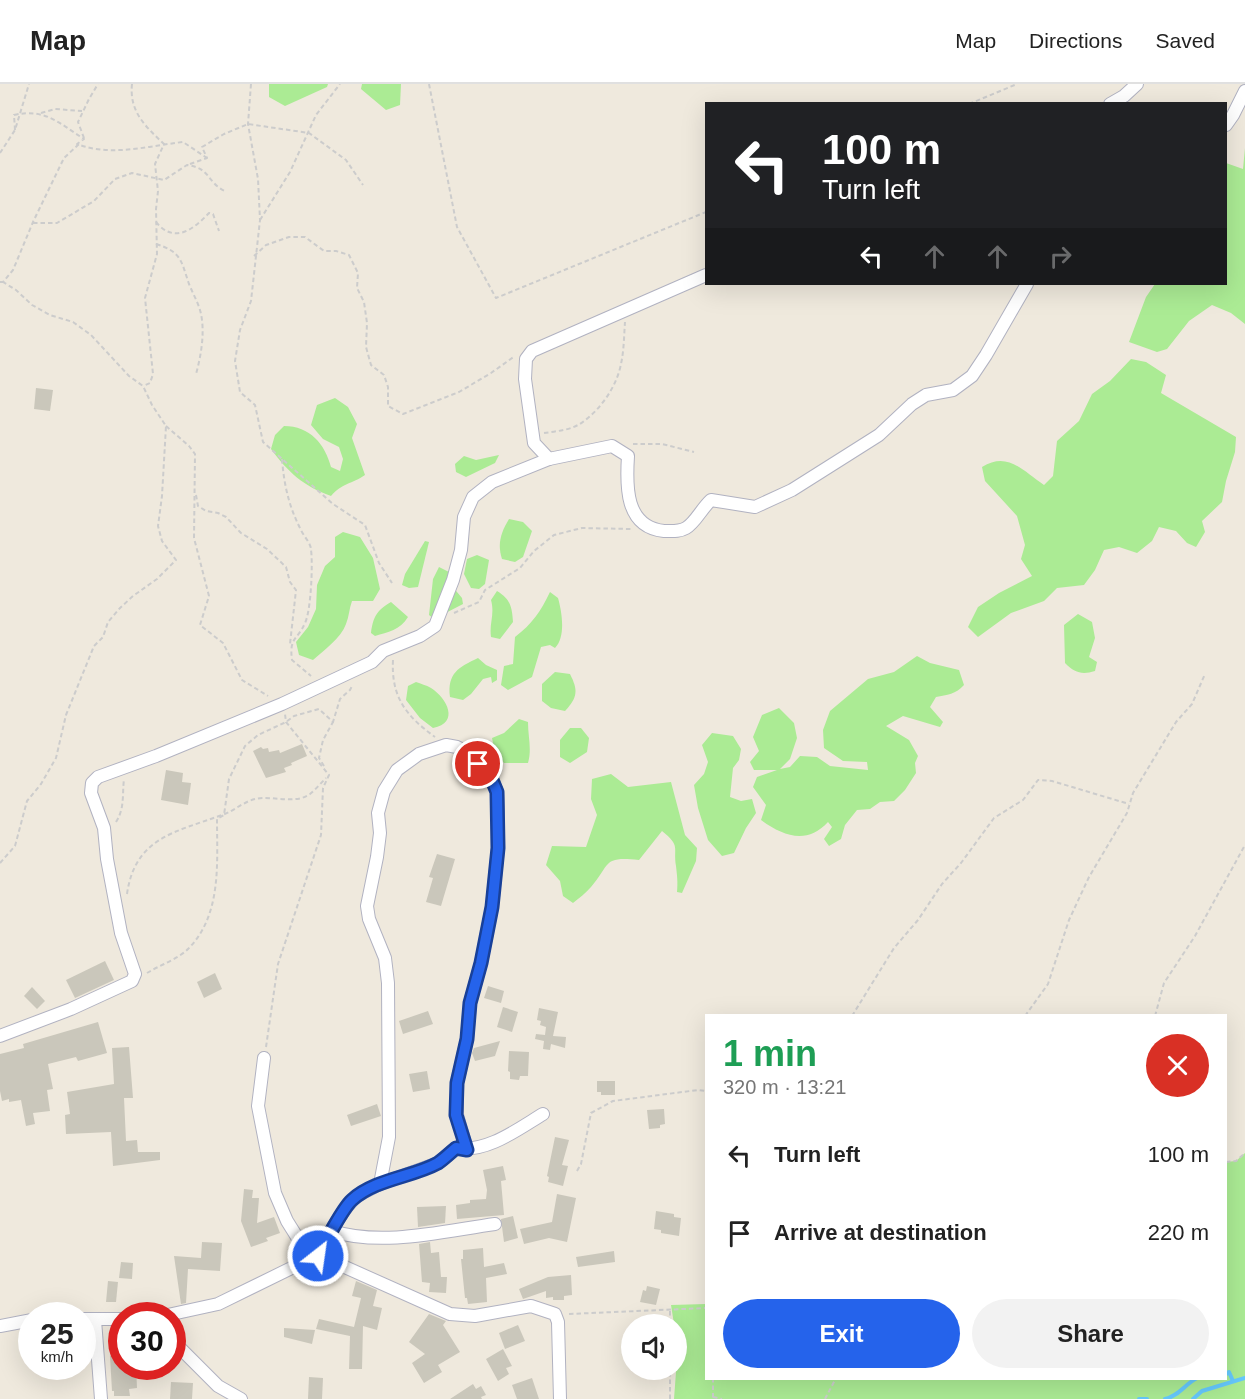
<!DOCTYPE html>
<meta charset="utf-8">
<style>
:root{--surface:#fff;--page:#f2f2f2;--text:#222;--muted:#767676;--line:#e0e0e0;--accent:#2563eb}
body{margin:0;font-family:Helvetica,sans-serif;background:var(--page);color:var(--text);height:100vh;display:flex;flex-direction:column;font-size:22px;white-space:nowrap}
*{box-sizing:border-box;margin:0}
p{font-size:20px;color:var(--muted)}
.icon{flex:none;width:33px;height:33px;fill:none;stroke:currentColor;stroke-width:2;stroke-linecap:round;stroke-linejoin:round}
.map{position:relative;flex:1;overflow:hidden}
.sheet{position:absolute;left:705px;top:930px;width:522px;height:366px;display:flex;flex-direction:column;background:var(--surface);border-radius:0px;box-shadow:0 6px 24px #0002}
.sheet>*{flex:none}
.banner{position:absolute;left:705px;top:18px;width:522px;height:183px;border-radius:0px;box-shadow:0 6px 24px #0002;background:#202124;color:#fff;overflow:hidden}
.buttons{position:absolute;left:621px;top:1230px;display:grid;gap:12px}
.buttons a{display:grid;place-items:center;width:66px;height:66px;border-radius:50%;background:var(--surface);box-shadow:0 6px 24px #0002;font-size:30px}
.speed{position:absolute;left:18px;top:1218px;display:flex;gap:12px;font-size:30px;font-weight:700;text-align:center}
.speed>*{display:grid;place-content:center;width:78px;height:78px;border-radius:50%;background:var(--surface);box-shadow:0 6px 24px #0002;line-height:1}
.speed small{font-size:15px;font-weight:400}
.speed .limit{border:9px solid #d22;background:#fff;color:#111}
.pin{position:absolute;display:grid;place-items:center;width:51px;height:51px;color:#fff;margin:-26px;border:3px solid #fff;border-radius:50%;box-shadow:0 2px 6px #0007}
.me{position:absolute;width:66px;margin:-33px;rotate:30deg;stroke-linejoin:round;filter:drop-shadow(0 0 4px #0008)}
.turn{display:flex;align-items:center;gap:21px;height:126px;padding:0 18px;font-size:27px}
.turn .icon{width:78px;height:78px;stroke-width:2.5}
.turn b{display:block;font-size:42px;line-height:51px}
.lanes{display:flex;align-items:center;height:57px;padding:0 18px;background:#0003;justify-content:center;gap:30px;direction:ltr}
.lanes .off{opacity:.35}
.round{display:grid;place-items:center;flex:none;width:63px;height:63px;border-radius:32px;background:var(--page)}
.headline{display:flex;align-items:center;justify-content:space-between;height:102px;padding:0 18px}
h1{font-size:36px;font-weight:600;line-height:45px;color:#1e9e55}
.cta{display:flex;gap:12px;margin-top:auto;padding:12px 18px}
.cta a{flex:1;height:69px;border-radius:36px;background:var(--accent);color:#fff;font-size:24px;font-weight:600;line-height:69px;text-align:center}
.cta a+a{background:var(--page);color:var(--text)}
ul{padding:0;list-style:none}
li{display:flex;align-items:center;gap:18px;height:78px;padding:0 18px}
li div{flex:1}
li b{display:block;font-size:22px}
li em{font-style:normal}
header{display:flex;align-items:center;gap:36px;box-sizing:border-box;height:84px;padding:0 30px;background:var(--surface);border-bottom:2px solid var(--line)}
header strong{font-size:28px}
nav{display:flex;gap:33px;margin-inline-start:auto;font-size:21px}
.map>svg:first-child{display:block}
</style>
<header>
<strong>Map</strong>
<nav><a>Map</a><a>Directions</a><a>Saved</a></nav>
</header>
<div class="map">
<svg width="1245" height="1315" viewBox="0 0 1245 1315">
<rect width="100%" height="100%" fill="#efe9dd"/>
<g fill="#abeb94">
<path d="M269 0H328L327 3 285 22 269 13Z"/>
<path d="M362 0H401L400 21 386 26 361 5Z"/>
<path d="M1245 64V240L1231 229 1212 221 1189 237 1167 265 1157 268 1129 258 1146 213 1155 200H1226V79L1243 85Z"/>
<path d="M1131 275 1146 278 1166 291 1161 309 1236 353 1235 368 1226 397 1222 418 1202 437 1205 448 1196 463 1187 459 1176 447 1159 443 1152 457 1137 469 1119 463 1104 466 1095 486 1084 501 1057 504 1044 517 1011 529 978 553 968 543 978 523 999 509 1032 492 1021 475 1025 461 1017 432 985 397 982 383C1008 367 1023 387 1044 401L1053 392 1057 357 1079 337 1092 310 1110 297Z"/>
<path d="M335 314 348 323 357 340 352 354 365 391C352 400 342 399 331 412 303 402 288 388 271 365L275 351 284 342C310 342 325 360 331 383L340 387 343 375 339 363 323 355 311 341 317 321Z"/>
<path d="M499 371 495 379 466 393 456 388 455 380 464 372 476 376Z"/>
<path d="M509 435 523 438 532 447 523 473 515 478 502 475C497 460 501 448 509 435Z"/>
<path d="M343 448 360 453 373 474 380 505 373 517H352C349 525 349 533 346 540 341 554 324 566 313 576L299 571 296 558 308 543 316 525 317 501 325 482 335 473V453Z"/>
<path d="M425 457 429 458 418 503 409 504 402 501 405 490Z"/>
<path d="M477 471 489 476 485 500 479 505 471 504 464 490 467 475Z"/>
<path d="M439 483 459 493 452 502 462 514 463 520 434 535 429 531 433 495Z"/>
<path d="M497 507C510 515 512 522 513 538L500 555 491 553C489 539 495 531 491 516Z"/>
<path d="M550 508 558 514C562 528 566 553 555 564L550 561 541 563 532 593 508 606 501 601 504 582 513 580 515 553C532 540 541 527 550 508Z"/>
<path d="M391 518 408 533C400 546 388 548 375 552L371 549C373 533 377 526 391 518Z"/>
<path d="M1078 530 1092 538 1095 554 1089 573 1097 578 1095 587C1082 591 1075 589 1065 579L1064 541Z"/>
<path d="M917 572 930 579 959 586 964 601C956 610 947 611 936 613L930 623 943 638 940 643 903 632 886 642 909 656 918 672 915 679 916 689 905 706 894 717 880 718 870 725 857 726 845 741 841 755 829 762 824 755 832 743 828 738C807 761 783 752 761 736L766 721 753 703 757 693 777 686H754L750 678 759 667 753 653 762 631 779 624 794 639 797 654 790 675 780 685 790 683 800 672 817 673 830 682 868 686 867 678 843 677 824 664 823 646 830 627 868 595 894 588Z"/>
<path d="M478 574 486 581 497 586V596L492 599 491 593 483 595 471 610 463 616 450 613C447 589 459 583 478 574Z"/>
<path d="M555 588 570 590C578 606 578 613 565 627L551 624 542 617V600Z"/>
<path d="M416 598C421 600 426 601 431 604 447 614 460 639 433 644L420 634 406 616 408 602Z"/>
<path d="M519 635 528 638C528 653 532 665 528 679H504L495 669 492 654 504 649Z"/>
<path d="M570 644H581L589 654 587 668 570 679 560 673V656Z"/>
<path d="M712 649 733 652 741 665 739 676 733 684 730 713 741 717 752 715 756 729 746 744 734 769 722 772 708 756 698 724 694 701 704 690 708 678 702 661Z"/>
<path d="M611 690 628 703 671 698 685 751 697 764 696 777 682 809 677 808C678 798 677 791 676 782 673 763 681 762 662 747L639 776C602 772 611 780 591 803 586 809 579 814 573 819L563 812 560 797 546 781 552 762 586 763 597 731 591 715 592 695Z"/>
<path d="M1245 1069V1315H674L678 1261 676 1240H674L671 1221 706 1220V1294H1226V1078L1236 1077Z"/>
</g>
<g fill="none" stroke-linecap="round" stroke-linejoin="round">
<g stroke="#65c8fc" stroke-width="4">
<path d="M1226 1290 1229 1288 1233 1297"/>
<path d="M1212 1294H1216"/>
<path d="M1139 1315H1147"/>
<path d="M1165 1315C1179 1312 1185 1300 1197 1294"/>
<path d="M1193 1315 1202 1307 1245 1294"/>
</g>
</g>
<g fill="#cac7bb">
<path d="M36 304 53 306 50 327 34 325Z"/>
<path d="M302 660 307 672 291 679 292 681 284 684 286 688 266 694 253 667 261 663 263 665 268 664 269 668 279 666 280 669Z"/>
<path d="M166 686 183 689 182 698 191 699 188 721 161 716Z"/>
<path d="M437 770 455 775 441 822 426 818 433 794 429 793Z"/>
<path d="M105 877 114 896 75 914 66 896Z"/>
<path d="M215 889 222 905 204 914 197 898Z"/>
<path d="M488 902 504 907 501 919 484 914Z"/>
<path d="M32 903 45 917 37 925 24 912Z"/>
<path d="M503 923 518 928 512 948 497 943Z"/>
<path d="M539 924 558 928 553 952 566 953 565 964 551 960 550 966 543 965 544 957 535 955 536 950 545 951 546 943 540 941 541 937 537 936Z"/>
<path d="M428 927 433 940 403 950 399 937Z"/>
<path d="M98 938 107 969 78 977 76 973 48 980 53 1005 47 1006 50 1027 33 1029 35 1040 26 1042 21 1016 9 1018V1015L2 1017 0 1007V970L24 964 23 960Z"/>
<path d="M500 957 495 972 475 977 472 969 474 964Z"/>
<path d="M129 963 133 1014H124L126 1057 137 1056 138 1068H160V1076L113 1082 111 1048 66 1050 65 1031 70 1030 67 1008 114 1000 112 964Z"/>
<path d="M509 967 529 968 528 992H520L519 996 510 995V988L508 987Z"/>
<path d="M427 987 430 1005 413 1008 409 990Z"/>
<path d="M597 997H615V1011H601V1008H597Z"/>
<path d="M377 1020 381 1032 351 1042 347 1031Z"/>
<path d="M664 1025 665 1040 660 1041V1044L649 1045 647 1026Z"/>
<path d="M555 1053 569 1056 562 1081 568 1082 563 1102 548 1098 549 1093 547 1092Z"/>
<path d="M503 1082 506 1096 501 1097 504 1131 457 1135 456 1121 470 1119V1116L486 1115 487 1106 483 1086Z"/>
<path d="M244 1105 253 1106 252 1114H259L257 1139 274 1133 280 1149 266 1154 268 1157 251 1163 241 1137Z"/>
<path d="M557 1110 576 1114 567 1158 549 1154 524 1160 520 1145 552 1138Z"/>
<path d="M446 1122 445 1139 418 1143 417 1123Z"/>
<path d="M656 1127 674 1130V1133L681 1134 679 1152 661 1149V1146L654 1145Z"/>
<path d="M513 1132 518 1154 504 1158 501 1135Z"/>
<path d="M202 1158 222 1159 220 1187 188 1185 186 1219 181 1220 174 1172 201 1174Z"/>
<path d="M430 1158 431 1169 439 1168 441 1193H447L446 1209 429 1208 430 1199 422 1198 419 1160Z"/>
<path d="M483 1164 484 1183 504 1179 507 1190 486 1194 487 1218 468 1220 467 1214H465L461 1175H463V1166Z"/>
<path d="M614 1167 615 1178 578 1183 576 1173Z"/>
<path d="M121 1178 133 1179 132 1195 119 1194Z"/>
<path d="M571 1191 572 1211 564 1212V1216H553V1213L546 1214V1207L523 1215 519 1205 548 1193Z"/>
<path d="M108 1197 118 1198 116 1218H106Z"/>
<path d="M356 1197 377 1206 373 1222 382 1224 377 1246 363 1242 362 1285H349L350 1252 316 1245 319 1235 354 1243 361 1214 352 1212Z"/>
<path d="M647 1202 660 1205 656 1221 640 1218 643 1206 646 1207Z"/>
<path d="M429 1230 446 1237 443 1241 460 1268 438 1281 442 1288 424 1299 412 1279 425 1270 409 1258Z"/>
<path d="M518 1241 525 1257 505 1265 499 1249Z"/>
<path d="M284 1244 315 1246 312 1260 284 1253Z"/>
<path d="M503 1265 512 1282 506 1284 509 1290 498 1297 486 1275Z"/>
<path d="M119 1271 122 1282H136L137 1304 129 1305 130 1312H114V1307H112L110 1272Z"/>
<path d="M309 1293 323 1294 322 1315H308Z"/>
<path d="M532 1294 539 1315H517L512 1301Z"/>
<path d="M171 1298 193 1299 192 1315H170Z"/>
<path d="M473 1300 476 1305 481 1302 486 1311 481 1313 482 1315H450Z"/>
</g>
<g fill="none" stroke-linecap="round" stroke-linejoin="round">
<g stroke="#b1b2c1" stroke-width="14">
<g id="minor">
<path d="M1110 20 1124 12 1137 0"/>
<path d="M1226 41 1233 31 1245 7"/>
<path d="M549 375 534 359 525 295 526 275 532 267 706 191"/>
<path d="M0 952 71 925 132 897 135 890 121 849 107 775 104 744 91 709 92 699 98 693 156 672 282 620 372 578 383 567 420 552 435 542 453 496 461 466 464 433 473 413 492 398 549 375 612 362 628 372C626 402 625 443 664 447 672 447 679 448 686 444 695 439 702 424 711 416L755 423 792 406 849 370 879 351 912 320 926 311 953 306 972 292 986 271 1027 200"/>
<path d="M264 974 258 1022 275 1109 287 1137 297 1153 318 1171C325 1157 340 1130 351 1118 357 1110 371 1105 380 1100L389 1053 388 899 385 874 369 835 367 822 377 773 380 749 378 729 384 707 397 686 419 670 446 661 457 663 467 668 490 691 497 708 498 728V764L492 823 481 879 470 919 467 955 457 999V1031L467 1066"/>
<path d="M380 1100 438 1079 456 1064C487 1069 518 1045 543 1030"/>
<path d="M332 1147C382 1163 444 1147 495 1140"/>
<path d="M163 1232 218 1220 318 1171 450 1230 475 1232 531 1222 555 1230 558 1238 560 1315"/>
<path d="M82 1235H122"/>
<path d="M95 1236 101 1315"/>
<path d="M0 1242 32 1236"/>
<path d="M172 1256 218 1302 241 1315"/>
</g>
</g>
<g stroke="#ccc" stroke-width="2" stroke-dasharray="4.5 3" stroke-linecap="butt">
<path d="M132 0C129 28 146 43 164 60L155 80 158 107 156 125 157 170 145 214 153 290 150 299 143 302"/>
<path d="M251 0 248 40 258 95 260 136 251 217 240 246 235 277 240 308 255 321 263 358 333 420 365 441 379 479 392 499"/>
<path d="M429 0 457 143 496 214 706 128"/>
<path d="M969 20 1017 0"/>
<path d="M41 29 55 25 82 27"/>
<path d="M15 46 14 31C45 24 59 39 84 55L77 60C111 73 148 62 183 58L207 74"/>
<path d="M84 54 78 38 89 15 98 0"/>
<path d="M0 69 15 46 29 0"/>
<path d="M190 80 207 74 202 63 224 50 248 40 309 49 346 76 363 101"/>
<path d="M260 136 290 88 316 31 340 0"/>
<path d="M156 138C174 160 193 146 209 129L213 130 219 147"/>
<path d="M33 139H57L94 117 115 95 132 89 164 96 187 81C211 84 207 99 225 107"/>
<path d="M156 160C182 168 181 177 189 200 193 210 199 220 201 230 205 249 201 272 196 290"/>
<path d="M254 172 266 161 289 153H305L324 167H336L349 171 358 189 357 204 364 218 367 239 366 263 371 281 384 291 388 303V322L403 330 459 308 491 289 515 272"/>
<path d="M0 198H3L13 186 33 138 64 74 79 60"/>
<path d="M166 342 189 362 195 370 194 454 209 512 200 541 223 559 242 596 268 612"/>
<path d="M544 349C558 347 573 346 584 337 602 324 617 301 621 280 624 266 624 252 625 238"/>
<path d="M633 360H662L694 368"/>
<path d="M282 375C284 401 289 423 301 446 304 453 311 459 311 466 313 480 311 527 305 539 297 557 289 553 292 576L311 592"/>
<path d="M196 411 198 422 206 427 218 429 226 433 241 449 267 465 286 483 290 498 296 506 290 560"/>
<path d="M454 529 479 518 485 506 520 484 534 467 554 451 582 444 631 445"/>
<path d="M393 576C391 613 406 632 435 653"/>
<path d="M324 682 319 674 323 656 333 638"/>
<path d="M116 738C125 724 122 711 124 695"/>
<path d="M0 779 15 762 27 717 41 700 56 674 66 631 94 562 103 553 108 538 120 524 133 512 157 495 176 476 162 457 158 442 162 412 166 342 152 321 143 302 129 292 91 251 73 238 50 231 32 221 16 206 3 198"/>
<path d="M127 810C135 753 176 748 222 731 234 727 243 718 255 715 272 711 295 721 310 710 316 705 321 699 326 694"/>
<path d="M147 889C160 881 178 875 188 865 222 831 217 779 217 735L224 731 229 695 245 662 258 651 286 638 294 632 319 625 333 638 340 615 350 606 352 602"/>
<path d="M852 932 894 864 918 836 942 800 961 779 994 734 1023 716 1038 696 1052 697 1129 720"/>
<path d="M1025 932 1048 900 1069 836 1089 793 1127 729 1133 709 1176 638 1192 620 1205 590"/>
<path d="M1155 932 1164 899 1195 852 1245 761"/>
<path d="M266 963 278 880 321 751 323 704 329 691 286 638 285 630"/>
<path d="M1226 1078 1236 1077 1245 1069"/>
<path d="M577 1087 581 1080 591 1029 613 1017 698 1006 706 1007"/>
<path d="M670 1227V1240"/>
<path d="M569 1230 706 1224"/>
<path d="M713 1294V1315"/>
<path d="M713 1313 722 1315"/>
<path d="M670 1315V1286"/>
<path d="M825 1315 836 1294"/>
</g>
<use href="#minor" stroke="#fff" stroke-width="12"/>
</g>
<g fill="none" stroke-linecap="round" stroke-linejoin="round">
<g stroke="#184099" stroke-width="15">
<path id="route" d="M318 1172C324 1160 343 1124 352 1116 375 1095 413 1093 438 1079 444 1075 450 1069 456 1064L467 1066 456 1031 457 999 467 955 470 919 481 879 492 823 498 764 497 708 490 691 478 680"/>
</g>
<use href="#route" stroke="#2563eb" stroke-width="10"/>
</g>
</svg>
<div class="buttons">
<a><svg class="icon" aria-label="sound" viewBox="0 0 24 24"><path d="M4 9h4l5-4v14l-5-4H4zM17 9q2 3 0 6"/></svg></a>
</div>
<div class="speed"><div>25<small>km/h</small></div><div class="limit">30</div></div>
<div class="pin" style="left:478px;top:680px;background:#d93025"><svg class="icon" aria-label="arrive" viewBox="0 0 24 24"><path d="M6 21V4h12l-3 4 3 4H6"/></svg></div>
<svg class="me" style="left:318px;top:1172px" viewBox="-20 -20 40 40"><circle r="17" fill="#2563eb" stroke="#fff" stroke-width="3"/><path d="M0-11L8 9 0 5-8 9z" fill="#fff"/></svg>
<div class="banner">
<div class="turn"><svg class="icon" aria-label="left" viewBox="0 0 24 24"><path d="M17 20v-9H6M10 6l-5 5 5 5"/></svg><div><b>100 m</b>Turn left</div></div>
<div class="lanes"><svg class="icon" aria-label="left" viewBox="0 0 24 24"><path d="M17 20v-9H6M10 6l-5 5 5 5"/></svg><svg class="icon off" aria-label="ahead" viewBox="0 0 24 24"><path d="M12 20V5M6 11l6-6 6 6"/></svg><svg class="icon off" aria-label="ahead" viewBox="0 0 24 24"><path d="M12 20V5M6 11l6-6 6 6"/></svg><svg class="icon off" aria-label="right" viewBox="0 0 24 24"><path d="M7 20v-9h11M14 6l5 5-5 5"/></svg></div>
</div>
<section class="sheet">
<div class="headline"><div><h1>1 min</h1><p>320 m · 13:21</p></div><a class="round" style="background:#d93025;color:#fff"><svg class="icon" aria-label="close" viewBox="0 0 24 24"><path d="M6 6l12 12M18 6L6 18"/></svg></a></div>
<ul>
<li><svg class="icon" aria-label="left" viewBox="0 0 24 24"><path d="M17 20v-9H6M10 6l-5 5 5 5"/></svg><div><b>Turn left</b></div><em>100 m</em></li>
<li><svg class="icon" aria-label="arrive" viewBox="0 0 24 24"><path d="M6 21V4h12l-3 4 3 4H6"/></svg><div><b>Arrive at destination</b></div><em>220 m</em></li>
</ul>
<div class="cta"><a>Exit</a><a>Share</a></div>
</section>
</div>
